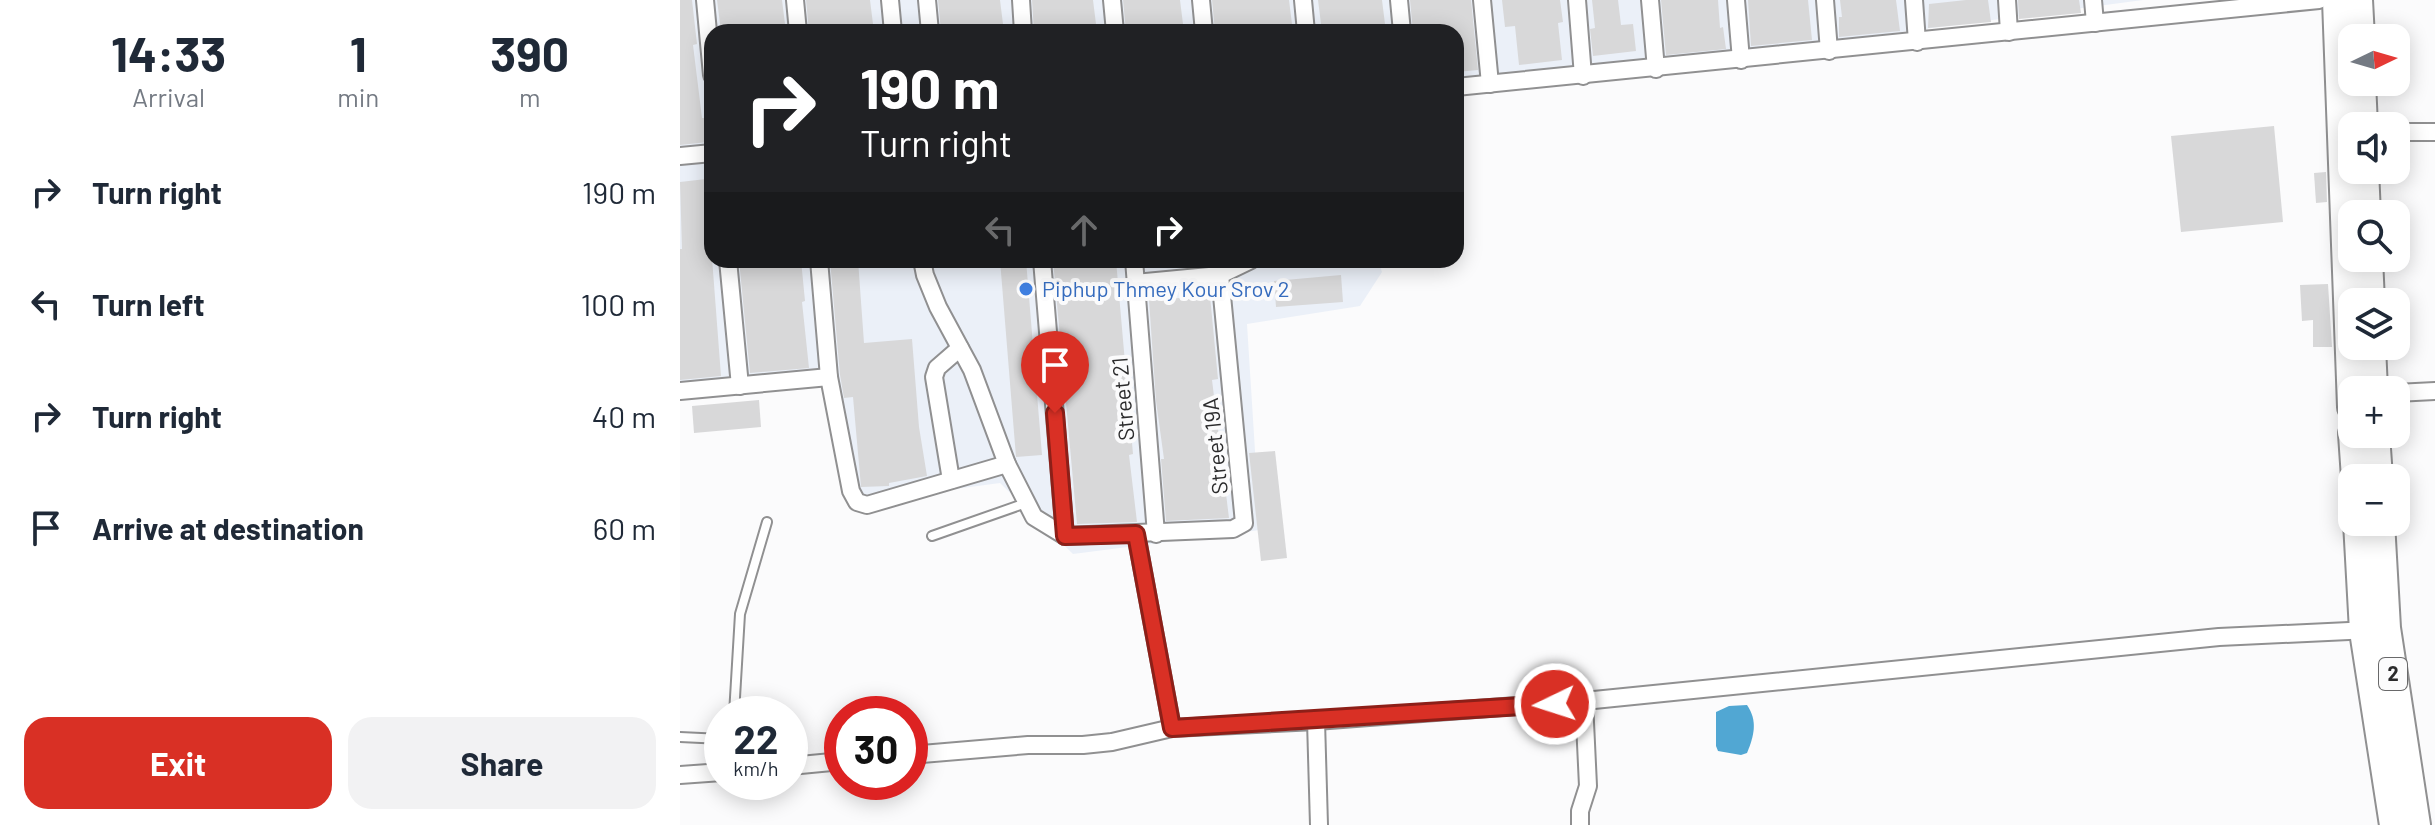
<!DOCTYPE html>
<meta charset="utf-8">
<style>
:root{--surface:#fff;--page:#f2f2f3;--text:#1f2937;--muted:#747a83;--accent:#d93025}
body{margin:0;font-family:Barlow,sans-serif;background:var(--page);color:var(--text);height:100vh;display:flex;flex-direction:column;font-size:30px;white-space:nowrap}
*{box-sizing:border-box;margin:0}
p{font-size:26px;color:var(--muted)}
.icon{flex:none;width:44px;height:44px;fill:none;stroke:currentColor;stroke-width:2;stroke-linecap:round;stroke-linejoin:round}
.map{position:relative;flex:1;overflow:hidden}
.panel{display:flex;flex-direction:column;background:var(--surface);width:680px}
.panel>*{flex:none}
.top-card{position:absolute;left:24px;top:24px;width:760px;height:244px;border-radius:24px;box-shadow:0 4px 20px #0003;background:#202124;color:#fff;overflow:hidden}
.needle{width:52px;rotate:85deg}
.controls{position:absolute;left:1658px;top:24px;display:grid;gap:16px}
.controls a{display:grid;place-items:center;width:72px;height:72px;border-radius:16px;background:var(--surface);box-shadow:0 4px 20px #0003;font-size:40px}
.speed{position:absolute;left:24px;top:696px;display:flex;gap:16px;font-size:40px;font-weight:700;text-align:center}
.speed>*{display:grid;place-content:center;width:104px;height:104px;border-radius:50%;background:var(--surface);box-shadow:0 4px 20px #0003;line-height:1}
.speed small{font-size:20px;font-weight:400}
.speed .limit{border:12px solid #d22;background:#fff;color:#111}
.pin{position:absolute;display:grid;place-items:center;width:68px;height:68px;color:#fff;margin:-82px -34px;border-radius:50% 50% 50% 0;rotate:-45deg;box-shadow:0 0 8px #0007}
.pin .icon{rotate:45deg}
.me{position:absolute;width:88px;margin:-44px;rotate:266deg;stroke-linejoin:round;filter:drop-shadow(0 0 6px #0008)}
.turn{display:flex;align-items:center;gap:28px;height:168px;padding:0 24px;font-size:36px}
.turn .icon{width:104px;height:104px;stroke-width:2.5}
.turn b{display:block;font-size:56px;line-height:68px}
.lanes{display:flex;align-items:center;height:76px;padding:0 24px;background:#0003;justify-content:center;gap:40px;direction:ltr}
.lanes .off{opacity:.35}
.eta{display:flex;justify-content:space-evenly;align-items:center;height:136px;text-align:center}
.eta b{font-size:48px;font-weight:700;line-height:56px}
.action{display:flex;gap:16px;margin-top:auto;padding:16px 24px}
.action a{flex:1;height:92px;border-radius:24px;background:var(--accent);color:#fff;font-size:32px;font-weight:700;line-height:92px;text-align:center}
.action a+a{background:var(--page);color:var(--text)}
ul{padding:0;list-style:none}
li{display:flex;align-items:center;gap:24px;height:112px;padding:0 24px}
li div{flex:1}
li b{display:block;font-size:30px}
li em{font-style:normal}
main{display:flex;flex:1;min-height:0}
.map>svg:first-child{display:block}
</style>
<main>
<section class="panel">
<div class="eta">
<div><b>14:33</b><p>Arrival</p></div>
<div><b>1</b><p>min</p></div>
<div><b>390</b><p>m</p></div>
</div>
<ul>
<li><svg class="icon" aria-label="right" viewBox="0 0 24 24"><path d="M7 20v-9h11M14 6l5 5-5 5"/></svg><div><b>Turn right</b></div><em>190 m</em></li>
<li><svg class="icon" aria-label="left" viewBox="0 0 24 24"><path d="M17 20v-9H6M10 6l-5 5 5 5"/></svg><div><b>Turn left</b></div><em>100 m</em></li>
<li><svg class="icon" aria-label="right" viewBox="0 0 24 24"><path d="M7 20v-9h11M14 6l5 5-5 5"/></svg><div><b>Turn right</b></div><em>40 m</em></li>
<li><svg class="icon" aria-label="arrive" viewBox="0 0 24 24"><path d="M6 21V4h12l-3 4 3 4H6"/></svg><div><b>Arrive at destination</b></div><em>60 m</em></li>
</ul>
<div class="action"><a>Exit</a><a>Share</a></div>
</section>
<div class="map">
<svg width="1755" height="825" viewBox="0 0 1755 825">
<rect width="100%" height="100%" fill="#fbfbfc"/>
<path fill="#ebf0f8" d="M0 0H1463L776 91V32H32V260H698L702 272 680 306 567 324 580 530 393 554 320 483 177 502 149 378 0 386Z"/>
<path fill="#51a7d3" d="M1067 705C1078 721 1074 736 1067 753L1061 755 1038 751 1036 746V712L1049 706Z"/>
<g fill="#d8d8d9">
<path d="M0 0H12L17 44 13 45 22 118H26L28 142 0 145Z"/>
<path d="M37 0H102L106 32H41Z"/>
<path d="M126 0H190L194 32H129Z"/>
<path d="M258 0H320L324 32H261Z"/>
<path d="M352 0H413L417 32H354Z"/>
<path d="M443 0H500L504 32H446Z"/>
<path d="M532 0H609L613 32H535Z"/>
<path d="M638 0H702L706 32H642Z"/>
<path d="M730 0H791L798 70 776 72V32H733Z"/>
<path d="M822 0H880L883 22 878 23 882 60 839 65 835 26 825 27Z"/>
<path d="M912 0H938L941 25 953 24 956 51 913 56 910 29 915 28Z"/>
<path d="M981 0H1038L1040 28 1043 27 1046 49 986 55Z"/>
<path d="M1068 0H1128L1132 40 1071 46Z"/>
<path d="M1160 0H1216L1220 31 1159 37V17H1162Z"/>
<path d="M1286 0H1308L1311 22 1248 28 1249 4Z"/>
<path d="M1338 0H1399L1401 13 1339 19Z"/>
<path d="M1594 126 1603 222 1501 232 1491 136Z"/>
<path d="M1646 172 1647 202 1636 203 1634 173Z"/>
<path d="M26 179 41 376 0 380V249H2L0 182Z"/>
<path d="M59 260H121L125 301 122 302 129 368 70 373Z"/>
<path d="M150 260H178L184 343 232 339 239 427 247 476 209 483V486L181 487 173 397 164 398 160 375Z"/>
<path d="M320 260H346L362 455 336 457Z"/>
<path d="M373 260H436L453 454 449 455 457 522 397 524Z"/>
<path d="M661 275 663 302 596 307 594 281Z"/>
<path d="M1648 284 1652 347H1633V320L1622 321 1620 285Z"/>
<path d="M530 296 538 379 532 380 549 518 486 521 481 459H484L476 401 469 300Z"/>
<path d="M79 400 81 427 14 433 12 406Z"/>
<path d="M595 451 607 558 581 561 569 453Z"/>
</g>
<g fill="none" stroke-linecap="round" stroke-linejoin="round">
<g stroke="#909091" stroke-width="12">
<g id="lane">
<path d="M252 536 346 503"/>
<path d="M54 714 60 614 87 522"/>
<path d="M0 737 42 739"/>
</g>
</g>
<g stroke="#909091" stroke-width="20">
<g id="street">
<path d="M25 0 32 75"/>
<path d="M115 0 118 32"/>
<path d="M210 0 213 32"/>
<path d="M247 0 250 32"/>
<path d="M341 0 343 32"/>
<path d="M432 0 435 32"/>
<path d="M521 0 524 32"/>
<path d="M623 0 626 32"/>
<path d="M719 0 722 32"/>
<path d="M802 0 810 84"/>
<path d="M897 0 903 76"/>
<path d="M970 0 976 69"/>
<path d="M1056 0 1061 60"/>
<path d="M1145 0 1149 51"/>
<path d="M1234 0 1237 42"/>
<path d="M1327 0 1329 32"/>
<path d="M1413 0 1415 23"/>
<path d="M776 87 1639 0"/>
<path d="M1716 132H1755"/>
<path d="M0 156 32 153"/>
<path d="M48 260 60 386"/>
<path d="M139 260 149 377 171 491 177 502 187 505 327 464"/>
<path d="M242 260 245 275 258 307 292 370 327 464 354 517 385 536 553 529 564 523 540 275"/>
<path d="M362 260 385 536"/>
<path d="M454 260 476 534"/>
<path d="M455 283 540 275 571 260"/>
<path d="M0 391 149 377"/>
<path d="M1716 393 1755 391"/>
<path d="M271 480 254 377 257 368 280 348"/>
<path d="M456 534 492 728"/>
<path d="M636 721 639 825"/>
<path d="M230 755 348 745H403L432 742 492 728 636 721 904 701 1539 637 1690 630"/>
<path d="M110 766 162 761"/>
<path d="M0 775 42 772"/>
<path d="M900 825V811L908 786 904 701"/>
</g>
</g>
<g stroke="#909091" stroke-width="32">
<g id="highway">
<path d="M1657 0 1672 407"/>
<path d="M1678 0 1680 38"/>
<path d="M1681 82 1683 126"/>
<path d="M1684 170 1686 214"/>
<path d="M1688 258 1690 302"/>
<path d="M1691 346 1693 390"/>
<path d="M1673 434 1676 478"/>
<path d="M1695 434 1698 478"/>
<path d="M1678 522 1684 631 1714 825"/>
<path d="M1700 522 1706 628 1736 825"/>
</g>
</g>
<use href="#lane" stroke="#fff" stroke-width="8"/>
<use href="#street" stroke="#fff" stroke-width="16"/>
<use href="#highway" stroke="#fff" stroke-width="28"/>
</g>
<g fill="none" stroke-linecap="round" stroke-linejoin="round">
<g stroke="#8d1f18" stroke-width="20">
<path id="route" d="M375 413 385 536 456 534 492 728 875 704"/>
</g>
<use href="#route" stroke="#d93025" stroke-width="14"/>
</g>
<circle fill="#3f7fe0" stroke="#fbfbfc" stroke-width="3" cx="346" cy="289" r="8"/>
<g text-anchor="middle" stroke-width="8" stroke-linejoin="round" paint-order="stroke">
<rect fill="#fbfbfc" stroke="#69696a" stroke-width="2" x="1699" y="658" width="28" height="32" rx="6"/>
<g font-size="20" font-weight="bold" fill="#2b2b2c">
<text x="1713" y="681">2</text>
</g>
<g font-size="22" fill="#366cbe" stroke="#fbfbfc" text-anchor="start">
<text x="362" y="297">Piphup Thmey Kour Srov 2</text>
</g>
<g font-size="22" fill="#2b2b2c" stroke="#fbfbfc">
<text transform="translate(443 399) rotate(-95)" y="8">Street 21</text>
<text transform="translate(535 446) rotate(-96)" y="8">Street 19A</text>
</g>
</g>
</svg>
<div class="controls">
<a><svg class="needle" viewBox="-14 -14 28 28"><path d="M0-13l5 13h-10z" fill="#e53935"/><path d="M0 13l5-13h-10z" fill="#747a83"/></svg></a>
<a><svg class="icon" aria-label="sound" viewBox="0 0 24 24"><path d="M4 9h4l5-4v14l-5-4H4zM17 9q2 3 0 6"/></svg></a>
<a><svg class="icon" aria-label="search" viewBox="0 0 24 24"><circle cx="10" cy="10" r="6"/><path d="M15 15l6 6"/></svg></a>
<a><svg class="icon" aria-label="layers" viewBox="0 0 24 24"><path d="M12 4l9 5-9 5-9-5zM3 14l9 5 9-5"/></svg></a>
<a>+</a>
<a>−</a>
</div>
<div class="speed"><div>22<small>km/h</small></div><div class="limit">30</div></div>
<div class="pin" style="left:375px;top:413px;background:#d93025"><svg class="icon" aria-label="arrive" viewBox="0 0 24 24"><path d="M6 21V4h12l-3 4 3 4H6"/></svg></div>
<svg class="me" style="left:875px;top:704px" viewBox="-20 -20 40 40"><circle r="17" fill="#d93025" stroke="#fff" stroke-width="3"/><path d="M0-11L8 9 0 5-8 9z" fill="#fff"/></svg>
<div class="top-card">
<div class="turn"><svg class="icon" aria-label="right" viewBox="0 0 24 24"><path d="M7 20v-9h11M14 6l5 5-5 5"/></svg><div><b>190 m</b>Turn right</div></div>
<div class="lanes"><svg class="icon off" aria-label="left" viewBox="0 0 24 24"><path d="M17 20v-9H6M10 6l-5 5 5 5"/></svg><svg class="icon off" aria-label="ahead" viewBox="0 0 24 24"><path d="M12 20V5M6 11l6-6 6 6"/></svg><svg class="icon" aria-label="right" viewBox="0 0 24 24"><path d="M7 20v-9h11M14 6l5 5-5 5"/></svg></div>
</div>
</div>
</main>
